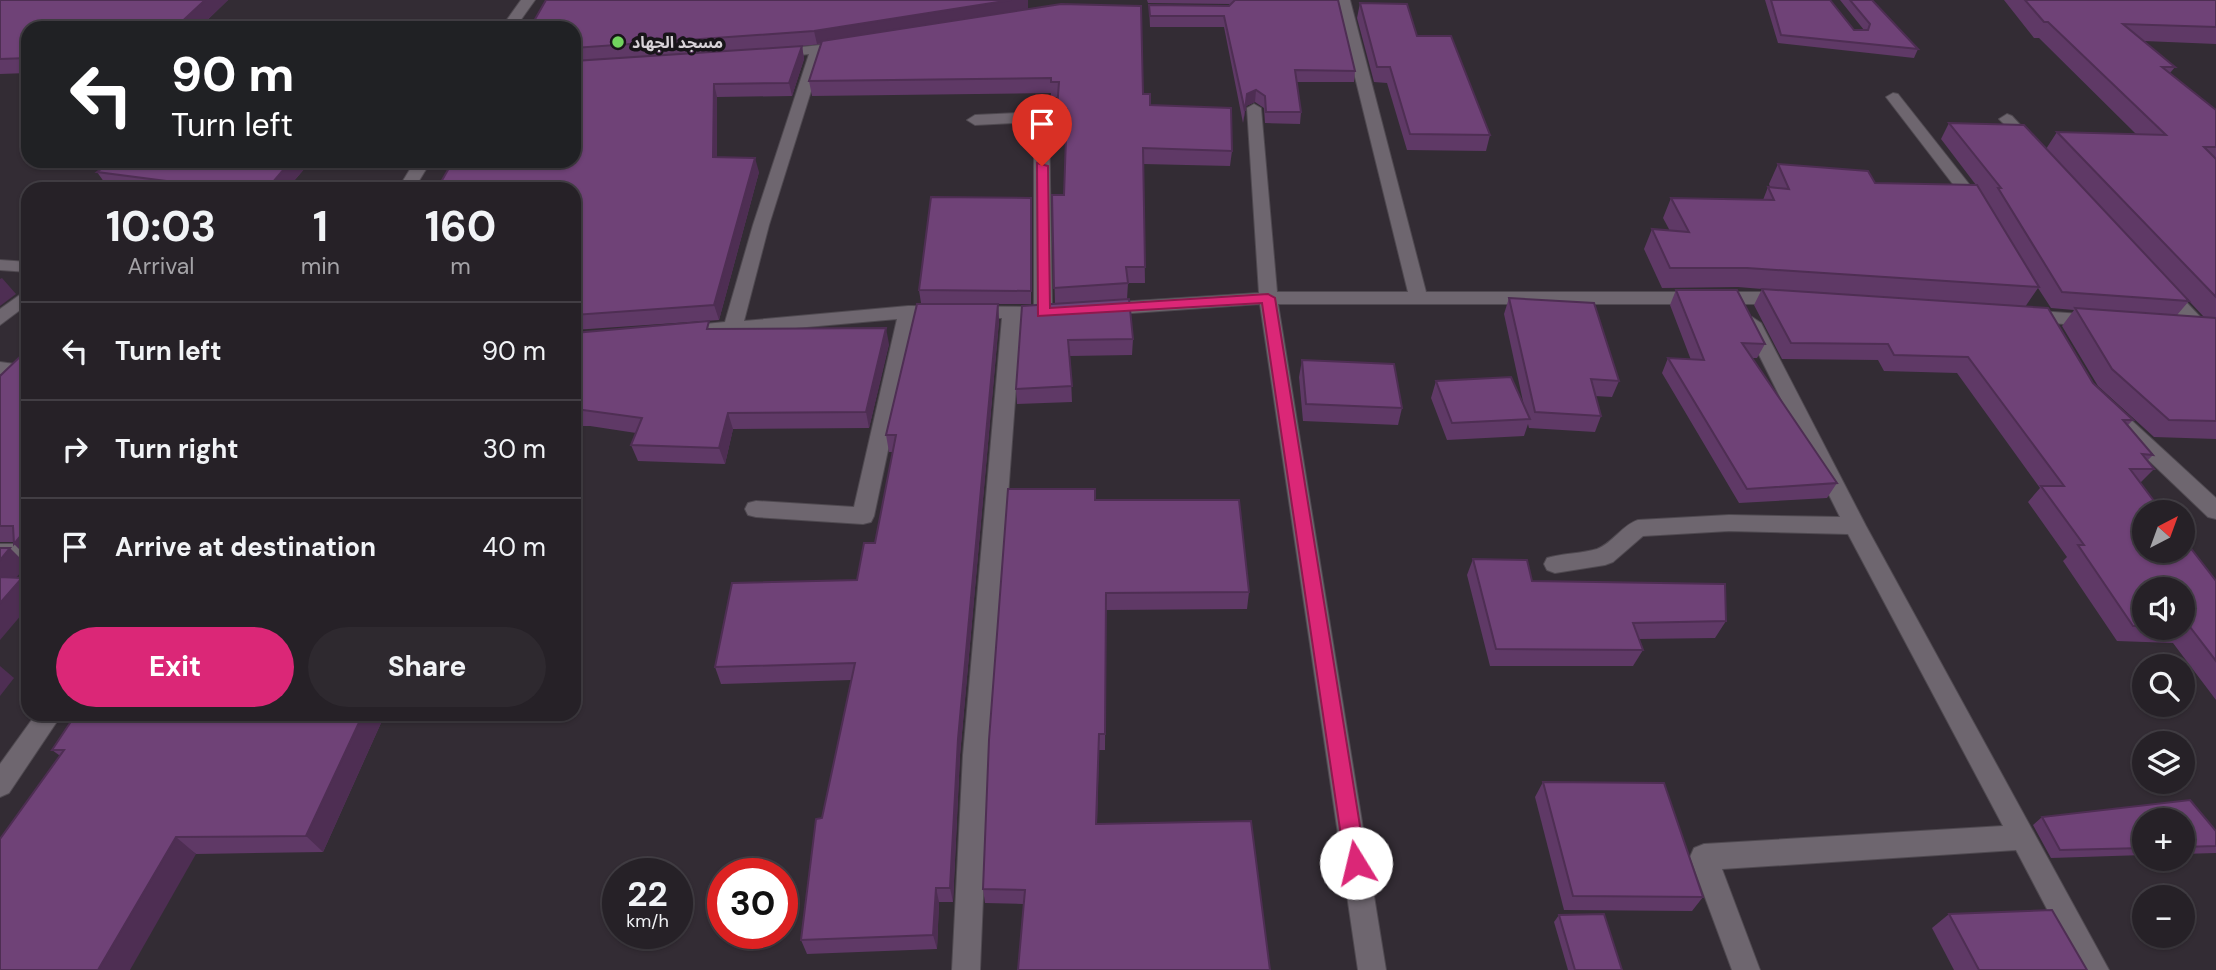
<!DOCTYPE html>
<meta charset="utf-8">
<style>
:root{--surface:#262127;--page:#2e292f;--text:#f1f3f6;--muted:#a4a3a7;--line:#423e44;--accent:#db2777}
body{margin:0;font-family:"DM Sans","Noto Sans Arabic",sans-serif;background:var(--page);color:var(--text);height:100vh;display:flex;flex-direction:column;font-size:26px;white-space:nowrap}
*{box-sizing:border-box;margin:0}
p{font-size:23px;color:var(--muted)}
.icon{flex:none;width:38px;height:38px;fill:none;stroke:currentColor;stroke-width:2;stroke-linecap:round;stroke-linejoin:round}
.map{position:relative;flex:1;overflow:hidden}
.details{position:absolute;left:21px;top:182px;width:560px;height:539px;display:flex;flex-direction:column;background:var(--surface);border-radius:21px;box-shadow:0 2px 5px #0004,0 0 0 2px var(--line)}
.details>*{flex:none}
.top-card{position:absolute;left:21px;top:21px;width:560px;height:147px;border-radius:21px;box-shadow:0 2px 5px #0004,0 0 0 2px var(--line);background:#202124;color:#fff;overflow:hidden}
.needle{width:46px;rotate:41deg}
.controls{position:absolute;left:2132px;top:500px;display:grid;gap:14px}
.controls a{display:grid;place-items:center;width:63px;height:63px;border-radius:50%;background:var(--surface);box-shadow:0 2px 5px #0004,0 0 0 2px var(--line);font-size:35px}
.speed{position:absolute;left:602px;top:858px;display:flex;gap:14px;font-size:35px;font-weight:700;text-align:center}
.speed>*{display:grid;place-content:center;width:91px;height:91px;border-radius:50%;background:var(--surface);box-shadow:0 2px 5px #0004,0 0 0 2px var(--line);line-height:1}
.speed small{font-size:18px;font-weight:400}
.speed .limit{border:10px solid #d22;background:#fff;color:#111}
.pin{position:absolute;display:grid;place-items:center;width:60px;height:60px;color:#fff;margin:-72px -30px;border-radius:50% 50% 50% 0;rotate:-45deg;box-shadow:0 0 7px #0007}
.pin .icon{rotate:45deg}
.me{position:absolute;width:77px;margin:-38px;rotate:351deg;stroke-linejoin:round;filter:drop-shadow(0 0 5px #0008)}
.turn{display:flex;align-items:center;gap:24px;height:147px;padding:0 35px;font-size:32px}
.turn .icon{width:91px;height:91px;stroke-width:2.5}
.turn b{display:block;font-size:49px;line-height:60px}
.eta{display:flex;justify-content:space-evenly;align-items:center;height:119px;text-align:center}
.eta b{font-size:42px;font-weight:700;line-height:49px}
.button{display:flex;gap:14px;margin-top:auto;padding:14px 35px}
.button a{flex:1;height:80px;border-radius:42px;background:var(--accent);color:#fff;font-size:28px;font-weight:700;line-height:80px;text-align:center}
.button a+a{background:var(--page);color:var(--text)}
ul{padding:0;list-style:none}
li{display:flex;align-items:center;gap:21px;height:98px;padding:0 35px;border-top:2px solid var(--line)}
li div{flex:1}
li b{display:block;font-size:26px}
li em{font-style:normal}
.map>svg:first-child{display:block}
</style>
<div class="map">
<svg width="2216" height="970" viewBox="0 0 2216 970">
<rect width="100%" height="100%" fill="#332c34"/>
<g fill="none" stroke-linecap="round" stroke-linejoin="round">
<g stroke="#4f4950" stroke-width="2">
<g id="minor">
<path d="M521 0H535L515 28H501Z"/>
<path d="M1336 0H1350L1426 292H1785L1794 298 1785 304H1278L1386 970H1358L1260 304 1103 315 1094 309 1103 303 1259 293 1247 108 1254 104 1261 108 1277 292H1408Z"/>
<path d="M847 42 854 46 852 49 823 53 769 225 744 321 908 306 1034 307V122L975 125 967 120 975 115 1041 112 1049 117 1052 308 1059 313 1050 319H1021L989 755 980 970H952L963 755 1002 318H916L874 516 871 522 863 524 756 517 748 515 745 509 748 503 756 501 854 507 897 319 695 337 686 331 695 325 725 322 753 225 809 54 775 58 768 54 775 50Z"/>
<path d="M1893 93 1898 94 1984 203V209H1972L1886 97Z"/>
<path d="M2007 114 2012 116 2037 143V149H2027L2002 122 1999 119Z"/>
<path d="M415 161H431L414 189H398Z"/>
<path d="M0 260 28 262V272L0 270Z"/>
<path d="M2163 282 2169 284 2207 324 2209 328 2207 332H2193L2157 292 2154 288 2157 284Z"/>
<path d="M28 289V304L0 325V309Z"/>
<path d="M2026 310 2095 315 2104 321 2095 327 2020 320 2017 316Z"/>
<path d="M1752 317 1761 323 1866 526 2109 970H2079L2016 850 1722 869 1760 970H1732L1690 857 1694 848 1704 844 2003 826 1848 534 1729 531 1643 536 1613 562 1605 565 1555 573 1547 570 1544 564 1547 558C1563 553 1581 554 1597 549 1613 543 1622 525 1638 520L1729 515 1840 517 1743 323Z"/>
<path d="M0 362 22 365 25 370 15 376 0 374Z"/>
<path d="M2123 417 2130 419 2216 498V519L2208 517 2116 429 2113 424 2116 419Z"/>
<rect x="0" y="544" width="28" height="18"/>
<path d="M36 714H62L9 793 0 797V764Z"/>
</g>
</g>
<use href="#minor" fill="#6e666f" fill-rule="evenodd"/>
</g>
<g fill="#5f3966" fill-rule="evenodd">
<path d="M0 0H228L199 28H28V73L0 74Z"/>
<path d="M1147 0H1338L1355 71 1354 82H1297L1301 112 1300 124 1265 123 1264 108 1255 102 1246 106 1243 123 1224 27H1150L1149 5 1229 6 1230 4 1148 3Z"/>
<path d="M1765 0H1830L1854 30H1864L1840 0H1872L1918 49 1914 58 1778 43Z"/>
<path d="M2004 0H2216V44L2144 41 2175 67 2170 73 2216 110V439L2154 437 2098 386 2062 326 2074 310 2051 308 2038 288 2025 307 2093 383 2133 420 2128 425 2153 455 2147 461 2154 469 2140 483 2216 581V700L2173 643 2117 641 2063 561 2067 557 2028 502 2040 488 1957 373 1884 371 1878 360 1782 359 1754 305 1762 289 1738 287 1662 288 1644 249 1652 229 1670 231 1663 218 1671 198 1763 200 1768 187H1770L1769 184 1778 164 1875 183 1976 185 1941 139 1949 123 2046 149 2057 132 2136 134 2039 38H2034ZM2189 301 2204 317 2177 315ZM2144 590H2182V628H2144Z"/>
<path d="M1360 3 1417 36 1490 135 1486 151 1407 150 1387 83 1374 82 1357 18Z"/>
<path d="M1028 9 1143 94 1150 105 1232 151 1230 166 1143 164 1145 283H1128L1127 299 1133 339 1132 355 1070 356 1072 402 1017 404 1016 389 1055 304 1052 195H1064L1067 124H1057L1058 97H1051V93L812 96 809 81 822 44 802 46 804 59 792 96 717 97V157L759 172 719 320 574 330V28Z"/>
<path d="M112 161H311L287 189H129L107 186 97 172Z"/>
<path d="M1031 211V304H998L999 321 960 755 953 902H939L937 949 807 954 801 940 822 818 851 680 721 684 715 667 857 580 875 543 893 452H889L886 435 921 303 919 290Z"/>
<path d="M1676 290 1765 344 1757 358H1752L1837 483 1827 498 1739 503 1662 373 1668 358 1691 360 1670 305Z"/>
<path d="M1509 298 1619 381 1612 397 1595 396 1601 416 1595 432 1529 428 1528 424 1524 436 1447 440 1431 398 1436 381 1524 406 1504 314Z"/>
<path d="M711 329 889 344 869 428 733 429 725 464 638 461 631 445 636 433 590 426H574V333Z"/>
<path d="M28 349 14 542H0V376Z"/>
<path d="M1302 360 1402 408 1398 425 1303 421 1299 377Z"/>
<path d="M1095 500 1249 592 1247 609 1106 610 1105 750H1099L1097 824 1023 904 985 903 983 889Z"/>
<path d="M1473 559 1532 581 1726 621 1715 638 1639 639 1643 650 1633 666H1490L1467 575Z"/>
<path d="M385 714 323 852 196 854 52 750Z"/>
<path d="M1543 782 1703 897 1692 911 1564 910 1535 797Z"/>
<path d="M2190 800 2216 831V853L2182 854V821H2144V855L2051 858 2033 825 2042 817Z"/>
<path d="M1949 914 2087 970H1954L1932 928Z"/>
<path d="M1559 915 1622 970H1568L1554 922Z"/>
</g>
<g fill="#4e2e53">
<path d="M205 0H228L199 28H175Z"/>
<path d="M1011 0H1028V10L817 44 814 31Z"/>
<path d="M802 46 804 59 792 96 789 83Z"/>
<path d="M714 84 717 97V171L713 157Z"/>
<path d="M1256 90 1255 102 1246 106 1243 123 1247 94Z"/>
<path d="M755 158 759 172 719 320 714 305Z"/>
<path d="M291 161H311L287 189H267Z"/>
<path d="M2 278 16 294 0 306V279Z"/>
<path d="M998 304 999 321 960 755 953 902 950 888 958 739Z"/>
<path d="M886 328 889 344 869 428 866 412Z"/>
<path d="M728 413 733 429 725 464 719 448Z"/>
<path d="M28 527V558L14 544Z"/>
<path d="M10 548 27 565 4 592 0 589V560Z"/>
<path d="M22 578 28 584V607L0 640V603Z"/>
<path d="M0 666 14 678 0 696Z"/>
<path d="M363 714H385L323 852 306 836Z"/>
<path d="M176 837 196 854 130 970H98Z"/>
<path d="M936 888 939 902 937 949 933 935Z"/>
</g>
<g fill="#6f4277" stroke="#4e2e53" stroke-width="2">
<path d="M0 0H205L175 28H28V58L0 59Z"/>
<path d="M546 0H1011L814 31 574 48V28H530Z"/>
<path d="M1235 0H1338L1355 71 1295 70 1301 112H1266L1265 96 1256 90 1247 94 1245 111 1224 16H1150L1149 5 1229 6Z"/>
<path d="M1771 0H1830L1854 30H1868L1870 24 1850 0H1872L1918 49 1781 35Z"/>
<path d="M2025 0H2216V27L2123 24 2175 67H2162L2216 110V147H2204L2216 159V297L2057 132 2166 135 2048 22H2044Z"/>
<path d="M1360 3 1407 4 1417 36H1451L1490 135 1410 134 1390 67H1377Z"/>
<path d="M1061 4 1141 6 1143 94H1150V105L1231 108 1232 151 1143 148 1145 267H1126L1128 283 1054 288 1052 195H1064L1067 109H1057L1059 82H1051V78L809 81 822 41Z"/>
<path d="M802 46 789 83 714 84 713 157 755 158 714 305 574 315V189H437L453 161H574V61Z"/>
<path d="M1949 123 2024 125 2189 301 2062 292 1998 188H2001Z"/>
<path d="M112 161H291L267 189H228L97 172Z"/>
<path d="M1778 164 1868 171 1875 183 1977 185 2039 287 1747 268H1670L1652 229 1689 232 1671 198 1774 200 1768 187 1789 189Z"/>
<path d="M931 197 1031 198V291L919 290Z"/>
<path d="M1762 289 2048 308 2093 383 2133 420H2123L2153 455 2142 454 2154 469H2130L2163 513H2144V551H2182V537L2216 581V661L2190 627H2182V590H2144V626H2133L2078 545H2084L2041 486H2064L1968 357 1894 355 1888 344 1791 343Z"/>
<path d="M1676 290H1737L1765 344 1742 343 1837 483 1747 489 1668 358 1704 360Z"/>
<path d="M1509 298 1594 303 1619 381 1591 379 1601 416 1535 412Z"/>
<path d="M1129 299 1133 339 1068 340 1072 386 1016 389 1022 306Z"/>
<path d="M917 304H998L958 739 950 888H936L933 935 801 940 816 819 822 818 855 663 715 667 732 583 857 580 864 543H875L896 435H886Z"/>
<path d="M2075 308 2216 318V421L2169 420 2112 369Z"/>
<path d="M709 321 707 329 886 328 866 412 728 413 719 448 631 445 642 418 583 410H574V333Z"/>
<path d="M28 349V527L14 544 13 526H0V376Z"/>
<path d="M1302 360 1394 364 1402 408 1306 404Z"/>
<path d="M1511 377 1530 419 1452 423 1436 381Z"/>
<path d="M1008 489H1095V500H1239L1249 592 1106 593 1105 734H1099L1096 824 1251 821 1270 970H1018L1025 890 983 889 989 740Z"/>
<path d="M0 548H10L0 560Z"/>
<path d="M1473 559 1527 560 1532 581 1725 584 1726 621 1633 623 1643 650 1496 649Z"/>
<path d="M0 577 22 578 0 603Z"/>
<path d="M76 714H363L306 836 176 837 98 970H0V839L64 750H52Z"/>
<path d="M1543 782 1664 783 1703 897 1573 896Z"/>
<path d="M2190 800 2216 831V846L2182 847V821H2144V848L2060 850 2042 817Z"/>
<path d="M2052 910 2087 970H1979L1949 914Z"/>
<path d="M1604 914 1622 970H1575L1559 915Z"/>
</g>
<path fill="#db2777" stroke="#8e194d" stroke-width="2" d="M1037 163 1048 166 1050 308 1268 294 1275 298 1366 863 1363 869 1356 872 1348 869 1345 863 1262 303 1038 316Z"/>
<circle fill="#71d35e" stroke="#181519" stroke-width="2.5" cx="618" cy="42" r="7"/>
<g text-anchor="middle" stroke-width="7" stroke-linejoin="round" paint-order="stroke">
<g font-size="16" font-weight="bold" fill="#d8d3d8" stroke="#181519" text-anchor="start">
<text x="632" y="48">مسجد الجهاد</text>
</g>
</g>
</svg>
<div class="controls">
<a><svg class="needle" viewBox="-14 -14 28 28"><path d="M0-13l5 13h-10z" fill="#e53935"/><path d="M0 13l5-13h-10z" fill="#a4a3a7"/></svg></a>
<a><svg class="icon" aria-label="sound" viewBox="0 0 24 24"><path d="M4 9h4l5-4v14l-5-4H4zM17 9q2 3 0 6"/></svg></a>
<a><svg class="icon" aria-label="search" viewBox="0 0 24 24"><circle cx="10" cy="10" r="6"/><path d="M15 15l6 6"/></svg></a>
<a><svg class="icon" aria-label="layers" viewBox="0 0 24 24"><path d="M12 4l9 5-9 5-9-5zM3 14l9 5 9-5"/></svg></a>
<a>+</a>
<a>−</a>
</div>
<div class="speed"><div>22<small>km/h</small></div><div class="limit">30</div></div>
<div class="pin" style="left:1042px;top:166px;background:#d93025"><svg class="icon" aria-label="arrive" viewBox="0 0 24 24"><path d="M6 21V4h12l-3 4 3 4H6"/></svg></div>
<svg class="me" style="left:1356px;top:863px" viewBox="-20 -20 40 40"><circle r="19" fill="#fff"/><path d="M0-13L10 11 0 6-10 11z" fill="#db2777"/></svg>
<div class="top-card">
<div class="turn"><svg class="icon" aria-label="left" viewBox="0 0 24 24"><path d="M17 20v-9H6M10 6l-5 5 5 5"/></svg><div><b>90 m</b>Turn left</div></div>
</div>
<section class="details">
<div class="eta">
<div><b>10:03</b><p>Arrival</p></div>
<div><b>1</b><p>min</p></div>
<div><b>160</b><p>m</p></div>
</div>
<ul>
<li><svg class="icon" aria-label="left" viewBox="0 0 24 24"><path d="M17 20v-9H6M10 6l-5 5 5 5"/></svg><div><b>Turn left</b></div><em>90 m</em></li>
<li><svg class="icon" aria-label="right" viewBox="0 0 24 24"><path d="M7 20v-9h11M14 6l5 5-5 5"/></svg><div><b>Turn right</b></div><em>30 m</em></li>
<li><svg class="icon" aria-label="arrive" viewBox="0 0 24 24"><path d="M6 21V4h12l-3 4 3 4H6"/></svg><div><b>Arrive at destination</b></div><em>40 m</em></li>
</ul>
<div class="button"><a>Exit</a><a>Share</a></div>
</section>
</div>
